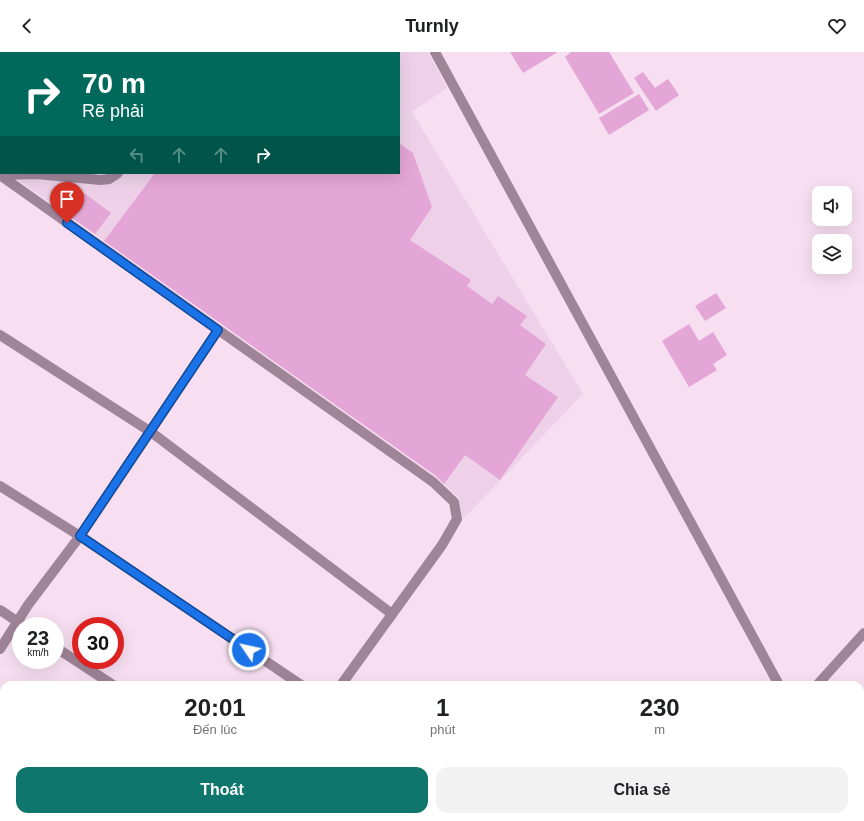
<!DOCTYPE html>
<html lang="vi">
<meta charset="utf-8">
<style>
:root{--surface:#fff;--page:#f2f2f2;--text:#202124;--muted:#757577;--accent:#0f766e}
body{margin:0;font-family:Helvetica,sans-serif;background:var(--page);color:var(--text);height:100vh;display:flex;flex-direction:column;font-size:15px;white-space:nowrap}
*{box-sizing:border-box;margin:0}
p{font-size:13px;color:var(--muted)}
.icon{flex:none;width:22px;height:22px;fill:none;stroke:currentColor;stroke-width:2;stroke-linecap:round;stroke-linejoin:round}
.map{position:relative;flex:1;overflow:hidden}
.drawer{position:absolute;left:0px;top:629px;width:864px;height:140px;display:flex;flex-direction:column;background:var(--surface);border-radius:12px 12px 0 0;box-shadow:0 4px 16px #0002}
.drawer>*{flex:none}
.top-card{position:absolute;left:0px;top:0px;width:400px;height:122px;box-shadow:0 4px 16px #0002;background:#00695c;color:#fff;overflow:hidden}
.controls{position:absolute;left:812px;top:134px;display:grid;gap:8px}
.controls a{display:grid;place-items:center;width:40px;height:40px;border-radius:8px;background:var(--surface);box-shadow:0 4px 16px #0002;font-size:20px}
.speed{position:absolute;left:12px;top:565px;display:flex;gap:8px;font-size:20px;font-weight:700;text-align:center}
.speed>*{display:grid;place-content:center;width:52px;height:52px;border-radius:50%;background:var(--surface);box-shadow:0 4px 16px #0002;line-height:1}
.speed small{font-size:10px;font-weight:400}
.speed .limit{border:6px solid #d22;background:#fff;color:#111}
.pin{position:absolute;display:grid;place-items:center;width:34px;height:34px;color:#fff;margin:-41px -17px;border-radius:50% 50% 50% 0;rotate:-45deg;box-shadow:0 0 4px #0007}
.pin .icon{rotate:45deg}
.me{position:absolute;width:44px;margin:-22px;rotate:304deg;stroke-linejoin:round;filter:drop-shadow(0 0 3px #0008)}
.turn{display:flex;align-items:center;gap:14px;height:84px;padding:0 16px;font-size:18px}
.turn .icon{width:52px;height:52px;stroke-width:2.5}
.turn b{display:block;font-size:28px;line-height:34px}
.lanes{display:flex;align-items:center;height:38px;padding:0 16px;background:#0003;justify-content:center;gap:20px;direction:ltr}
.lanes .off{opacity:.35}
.eta{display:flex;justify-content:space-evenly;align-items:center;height:68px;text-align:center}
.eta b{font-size:24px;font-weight:700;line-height:28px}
.button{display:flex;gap:8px;margin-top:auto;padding:8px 16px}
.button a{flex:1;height:46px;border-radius:12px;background:var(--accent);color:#fff;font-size:16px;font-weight:700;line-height:46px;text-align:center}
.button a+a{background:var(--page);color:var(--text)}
header{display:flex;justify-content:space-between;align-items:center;height:52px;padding:0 16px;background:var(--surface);font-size:18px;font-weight:700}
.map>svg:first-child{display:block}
</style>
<header><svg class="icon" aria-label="back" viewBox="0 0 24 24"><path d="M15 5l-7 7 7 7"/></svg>Turnly<svg class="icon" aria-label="heart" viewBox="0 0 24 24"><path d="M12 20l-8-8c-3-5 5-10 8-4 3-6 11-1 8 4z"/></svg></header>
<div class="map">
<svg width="864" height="769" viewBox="0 0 864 769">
<rect width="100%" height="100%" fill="#f7dff1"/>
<g fill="#eed1e8">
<path d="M0 0H258L1 1V116Z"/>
<path d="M271 0H428L447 36 412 60 583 342 463 467 459 446 436 424 17 127 36 126 109 131 126 121H399V1H270Z"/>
</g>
<g fill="#e4a6d6">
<path d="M510 0H558L523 21Z"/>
<path d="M571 0H609L634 41 599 62 565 5Z"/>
<path d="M643 20 655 36 668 27 679 43 656 59 634 26Z"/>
<path d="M639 42 649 58 609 83 599 66Z"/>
<path d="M399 91 413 101 432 155 410 188 471 228 467 234 492 252 498 244 527 264 520 273 546 292 525 323 558 345 500 428 465 403 444 432 436 424 104 189 155 121H399Z"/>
<path d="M80 138 111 161 95 182 63 160Z"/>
<path d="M716 241 726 256 705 269 695 254Z"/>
<path d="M689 272 699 289 713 280 727 303 713 312 717 318 689 335 662 289Z"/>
<path d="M364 765H417L425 769H362Z"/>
</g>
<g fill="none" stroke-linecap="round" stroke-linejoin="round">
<g stroke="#a08599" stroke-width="10">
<path d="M435 0 779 633"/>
<path d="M12 1 13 0"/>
<path d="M264 1 265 0"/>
<path d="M0 13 1 12"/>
<path d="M0 123 433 430 454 450 457 467 442 493 341 633"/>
<path d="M0 123 36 122 101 128 109 127 118 121"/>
<path d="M0 283 151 380 392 562"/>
<path d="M0 434 80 484 301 633"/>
<path d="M0 558 24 574"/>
<path d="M55 595 113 633"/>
<path d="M0 597 28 553 80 484 218 278"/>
<path d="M817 633 864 581"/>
<path d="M0 684 4 686"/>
<path d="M127 765 133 769"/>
<path d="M249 769 252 765"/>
<path d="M707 769 710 765"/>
</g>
</g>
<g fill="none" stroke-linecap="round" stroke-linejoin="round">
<g stroke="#114b97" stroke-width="10">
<path id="route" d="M67 171 218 278 80 484 249 598"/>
</g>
<use href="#route" stroke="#1a73e8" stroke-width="7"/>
</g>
</svg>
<div class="controls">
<a><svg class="icon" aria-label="sound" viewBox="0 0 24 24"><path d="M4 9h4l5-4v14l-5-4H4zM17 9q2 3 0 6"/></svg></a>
<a><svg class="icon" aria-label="layers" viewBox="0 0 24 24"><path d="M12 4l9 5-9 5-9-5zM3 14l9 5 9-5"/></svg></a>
</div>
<div class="speed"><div>23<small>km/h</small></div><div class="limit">30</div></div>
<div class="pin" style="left:67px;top:171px;background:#d93025"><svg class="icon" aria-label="arrive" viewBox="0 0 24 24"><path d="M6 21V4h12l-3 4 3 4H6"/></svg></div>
<svg class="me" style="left:249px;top:598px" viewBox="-20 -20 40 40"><circle r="17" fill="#1a73e8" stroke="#fff" stroke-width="3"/><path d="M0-11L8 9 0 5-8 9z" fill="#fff"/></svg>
<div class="top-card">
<div class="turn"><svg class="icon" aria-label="right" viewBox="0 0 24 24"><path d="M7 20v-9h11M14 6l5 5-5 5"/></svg><div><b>70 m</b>Rẽ phải</div></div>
<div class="lanes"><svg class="icon off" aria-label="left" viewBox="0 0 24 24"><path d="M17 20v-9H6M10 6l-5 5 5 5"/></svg><svg class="icon off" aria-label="ahead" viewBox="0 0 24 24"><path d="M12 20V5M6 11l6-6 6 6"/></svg><svg class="icon off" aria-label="ahead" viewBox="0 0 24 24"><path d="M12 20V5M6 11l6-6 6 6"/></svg><svg class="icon" aria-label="right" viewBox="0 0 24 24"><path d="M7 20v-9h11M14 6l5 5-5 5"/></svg></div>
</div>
<section class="drawer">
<div class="eta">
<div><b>20:01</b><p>Đến lúc</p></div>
<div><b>1</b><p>phút</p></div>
<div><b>230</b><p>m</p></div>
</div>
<div class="button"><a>Thoát</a><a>Chia sẻ</a></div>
</section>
</div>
